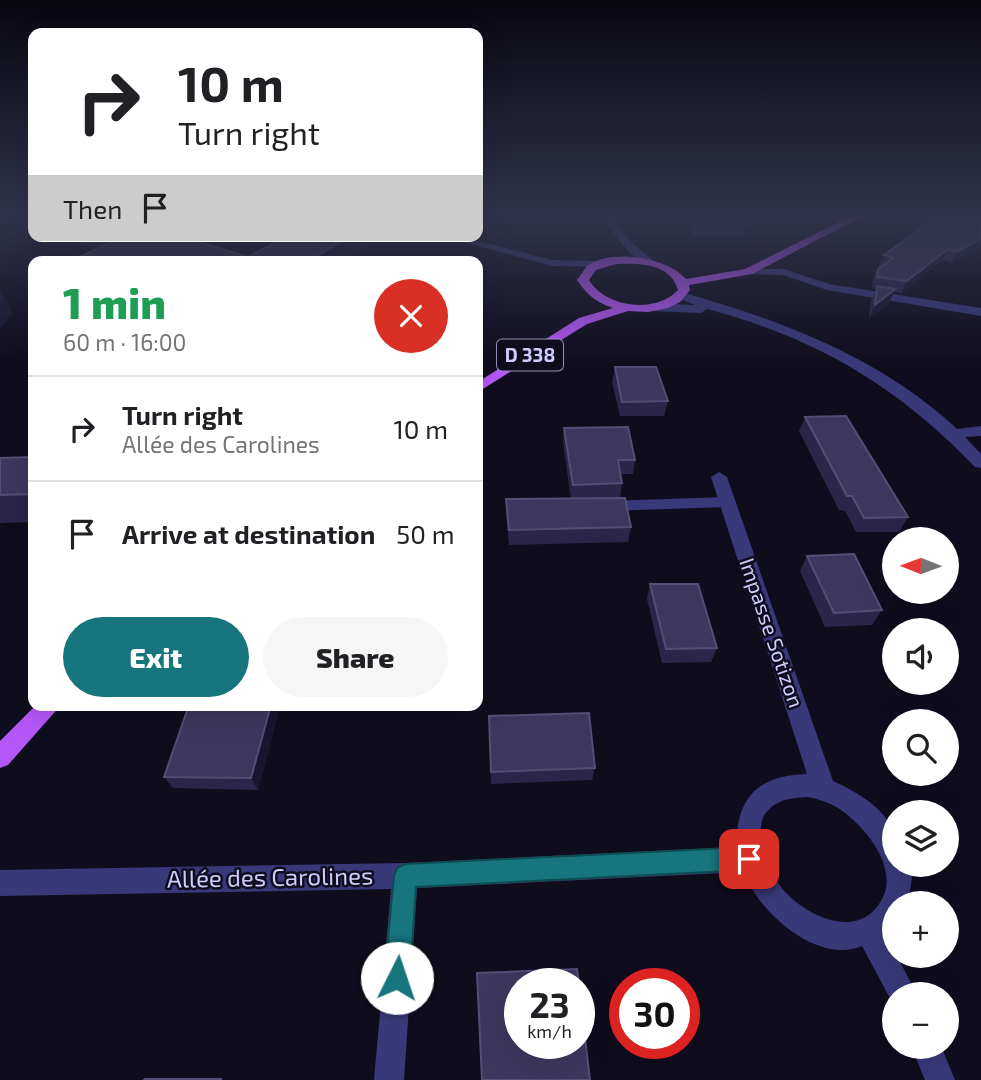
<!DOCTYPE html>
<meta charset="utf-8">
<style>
:root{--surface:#fff;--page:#f6f6f6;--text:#202124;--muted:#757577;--line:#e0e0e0;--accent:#16757d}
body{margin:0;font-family:"Exo 2",sans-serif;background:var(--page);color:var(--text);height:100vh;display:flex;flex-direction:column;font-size:26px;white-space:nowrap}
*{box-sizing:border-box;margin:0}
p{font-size:23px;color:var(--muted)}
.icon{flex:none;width:38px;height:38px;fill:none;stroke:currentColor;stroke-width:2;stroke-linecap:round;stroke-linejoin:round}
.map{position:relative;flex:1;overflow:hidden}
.drawer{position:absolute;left:28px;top:256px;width:455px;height:455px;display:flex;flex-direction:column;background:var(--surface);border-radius:14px;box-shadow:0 7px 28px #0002}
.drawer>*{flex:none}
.hud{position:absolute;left:28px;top:28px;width:455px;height:214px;border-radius:14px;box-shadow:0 7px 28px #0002;background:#fff;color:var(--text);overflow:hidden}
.needle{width:46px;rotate:271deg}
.buttons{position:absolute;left:882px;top:527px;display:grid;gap:14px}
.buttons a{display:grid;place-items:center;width:77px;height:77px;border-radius:50%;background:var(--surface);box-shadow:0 7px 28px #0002;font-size:35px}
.speed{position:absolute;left:504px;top:968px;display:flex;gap:14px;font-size:35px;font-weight:700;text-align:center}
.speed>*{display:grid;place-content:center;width:91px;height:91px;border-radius:50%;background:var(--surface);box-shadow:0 7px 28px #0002;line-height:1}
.speed small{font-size:18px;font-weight:400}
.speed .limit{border:10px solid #d22;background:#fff;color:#111}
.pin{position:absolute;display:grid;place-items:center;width:60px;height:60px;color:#fff;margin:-30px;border-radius:14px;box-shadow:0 4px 10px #0006}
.me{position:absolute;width:77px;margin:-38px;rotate:4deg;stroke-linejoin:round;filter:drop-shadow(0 0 5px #0008)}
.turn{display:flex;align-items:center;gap:24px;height:147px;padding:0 35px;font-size:32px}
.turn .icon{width:91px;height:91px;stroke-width:2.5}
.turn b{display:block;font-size:49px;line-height:60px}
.then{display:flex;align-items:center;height:66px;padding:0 35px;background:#0003;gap:14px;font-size:26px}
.round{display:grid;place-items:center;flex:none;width:74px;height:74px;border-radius:37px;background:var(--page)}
.summary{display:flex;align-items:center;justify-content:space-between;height:119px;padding:0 35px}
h1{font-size:42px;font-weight:800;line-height:52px;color:#1e9e55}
.button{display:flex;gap:14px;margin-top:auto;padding:14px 35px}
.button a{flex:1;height:80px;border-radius:42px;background:var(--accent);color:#fff;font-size:28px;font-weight:800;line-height:80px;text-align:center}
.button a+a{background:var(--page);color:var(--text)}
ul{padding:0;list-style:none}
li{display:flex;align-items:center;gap:21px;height:105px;padding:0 35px;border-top:2px solid var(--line)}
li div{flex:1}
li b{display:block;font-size:26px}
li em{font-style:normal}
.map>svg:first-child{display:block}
</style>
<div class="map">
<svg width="981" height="1080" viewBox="0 0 981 1080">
<rect width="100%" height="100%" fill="#0f0c1d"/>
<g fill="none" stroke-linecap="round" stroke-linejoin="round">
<path fill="#39397a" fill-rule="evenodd" d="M727 497 734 502 727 507 607 511 599 506 607 501Z"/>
<g fill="#39397a" fill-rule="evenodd">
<path d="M600 214H610L633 244 654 261V265C634 267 611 229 600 214Z"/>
<path d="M441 236H459L552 260 601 261 606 264 601 267 552 266Z"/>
<path d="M748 269H784L829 284 981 308V316L827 290 783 275 744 274 742 272Z"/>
<path d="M681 292C780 320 880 357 957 429L981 426V436L965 437 981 454V468L975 467C899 387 815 337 707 309L701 313 653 311 647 307 653 303 695 305 677 298 675 296Z"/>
<path d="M719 472 727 477 833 781C855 791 884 807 893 831 897 840 894 855 894 864H908L912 878 908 903H894V925L886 936 917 994H894L893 1004 862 946C817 965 758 912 744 872L417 888 404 1080H374L391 889 0 896V870L405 863 736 847C737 797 757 776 807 774L711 477ZM808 797C818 799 828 802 838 808 863 824 898 865 883 897 861 943 805 917 781 887 766 866 755 844 763 817 774 800 788 798 808 797Z"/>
<path d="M911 1046H941L955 1080H925Z"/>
</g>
<g fill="#b557f8" fill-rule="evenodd">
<path d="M855 214H867L752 274 689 285 690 290 680 302 668 308 648 312 628 311 587 324 478 392V382L579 318 613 308C596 302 587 295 577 280 580 276 584 270 587 266 610 248 668 257 686 279L745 269ZM616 264C639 263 671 263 678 290 656 314 606 308 589 280L596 270Z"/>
<path d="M36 705H61L8 765 0 768V741Z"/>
</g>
</g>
<g fill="#2b254a">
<path d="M29 214H33V223Z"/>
<path d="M684 214H746L748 218 743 236H693Z"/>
<path d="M981 214V246L952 263 942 260 901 293 894 292 889 303 869 319 871 300 876 289 872 288 873 280 878 269 881 266H879L884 255Z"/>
<path d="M58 236H204L195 241 248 257 379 241 348 261H73L96 249Z"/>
<path d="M615 367 668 401 664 416H620L612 382Z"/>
<path d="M805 417 908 517 899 532H856L845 511 839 510 799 431Z"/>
<path d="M564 428 635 460 633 474H621L622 483 620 497 580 498 631 527 628 542 509 545 506 514V499H571L563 442Z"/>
<path d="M33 457V522L0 523V458Z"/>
<path d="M807 556 882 610 872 625 825 627 800 571Z"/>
<path d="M650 584 717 648 711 662 662 663 647 599Z"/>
<path d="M280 706 258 790 173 788 164 777 239 709Z"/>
<path d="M489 716 595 768 592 780 491 784Z"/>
</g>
<g fill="#191430">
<path d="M165 236H204L171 253Z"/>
<path d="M349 236H379V241L348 261H312V259Z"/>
<path d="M981 238V246L952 263 957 252Z"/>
<path d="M948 249 942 260 901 293 907 281Z"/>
<path d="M0 289 13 313 0 328Z"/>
<path d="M895 289 889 303 869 319 875 305Z"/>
<path d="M271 705 280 706 258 790 251 778Z"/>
</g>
<g fill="#3d375e" stroke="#544e77" stroke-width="2">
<path d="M696 214H746L748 218 697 217Z"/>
<path d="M940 214H981V238L957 252 948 249 907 281 877 277 878 269 893 258 884 255Z"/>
<path d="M115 236H181L248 257 288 236H349L312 259 317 261 73 260 120 238Z"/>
<path d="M877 286 895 289 875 305Z"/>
<path d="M615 367H656L668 401 622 402Z"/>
<path d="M846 416 908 517 864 518 852 496H847L805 417Z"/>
<path d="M628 427 635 460H618L622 483 573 485 564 428Z"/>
<path d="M33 457V494L0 495V458Z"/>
<path d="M625 498 631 527 509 530 506 499Z"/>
<path d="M854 554 882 610 834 613 807 556Z"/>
<path d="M650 584H698L717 648 666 649Z"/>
<path d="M241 705H271L251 778 164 777 188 708 239 709Z"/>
<path d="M589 713 595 768 491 772 489 716Z"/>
<path d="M577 969 579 984H520V1043H579V987L590 1080H482L477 973Z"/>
<path d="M145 1079H221V1080H144Z"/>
</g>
<linearGradient id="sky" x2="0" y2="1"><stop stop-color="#080710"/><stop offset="0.59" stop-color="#31344c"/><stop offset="1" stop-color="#31344c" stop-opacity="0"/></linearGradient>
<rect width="981" height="365" fill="url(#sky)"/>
<path fill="#16757d" stroke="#0e4c51" stroke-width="2" d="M749 847 757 851 761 859 757 867 749 870 416 887 410 978 406 987 397 991 388 987 384 978 394 876 397 868 405 864Z"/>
<g text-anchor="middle" stroke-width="5" stroke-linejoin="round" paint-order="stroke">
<rect fill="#0f0c1d" stroke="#9592ba" stroke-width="2" x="497" y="339.5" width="66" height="31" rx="5"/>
<g font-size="19" font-weight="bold" fill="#cecbfd">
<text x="530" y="362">D 338</text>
</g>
<g font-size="21" fill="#cecbfd" stroke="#0f0c1d">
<text transform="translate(771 633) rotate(71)" y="7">Impasse Sotizon</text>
</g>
<g font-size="24" fill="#cecbfd" stroke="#0f0c1d">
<text transform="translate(270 878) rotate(-1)" y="8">Allée des Carolines</text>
</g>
</g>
</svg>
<div class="buttons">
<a><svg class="needle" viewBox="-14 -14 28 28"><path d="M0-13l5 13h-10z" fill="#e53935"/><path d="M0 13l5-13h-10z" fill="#757577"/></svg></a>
<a><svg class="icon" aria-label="sound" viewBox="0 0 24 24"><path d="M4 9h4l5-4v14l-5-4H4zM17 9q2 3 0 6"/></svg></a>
<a><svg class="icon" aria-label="search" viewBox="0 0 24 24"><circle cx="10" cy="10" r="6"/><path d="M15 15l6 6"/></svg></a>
<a><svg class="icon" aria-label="layers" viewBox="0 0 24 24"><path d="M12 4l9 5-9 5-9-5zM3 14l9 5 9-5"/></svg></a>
<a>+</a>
<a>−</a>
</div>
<div class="speed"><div>23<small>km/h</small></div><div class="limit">30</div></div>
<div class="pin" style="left:749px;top:859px;background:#d93025"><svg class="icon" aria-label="arrive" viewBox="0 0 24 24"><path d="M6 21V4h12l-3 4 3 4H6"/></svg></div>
<svg class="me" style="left:397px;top:978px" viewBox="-20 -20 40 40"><circle r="19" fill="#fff"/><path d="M0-13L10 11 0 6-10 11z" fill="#16757d"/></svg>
<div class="hud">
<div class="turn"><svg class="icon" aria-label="right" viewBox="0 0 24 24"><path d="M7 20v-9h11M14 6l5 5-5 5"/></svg><div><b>10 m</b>Turn right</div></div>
<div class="then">Then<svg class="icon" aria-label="arrive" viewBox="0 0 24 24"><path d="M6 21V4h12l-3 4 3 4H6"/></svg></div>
</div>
<section class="drawer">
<div class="summary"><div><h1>1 min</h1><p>60 m · 16:00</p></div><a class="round" style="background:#d93025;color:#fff"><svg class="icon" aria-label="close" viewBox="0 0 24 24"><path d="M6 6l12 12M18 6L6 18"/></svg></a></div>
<ul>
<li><svg class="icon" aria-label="right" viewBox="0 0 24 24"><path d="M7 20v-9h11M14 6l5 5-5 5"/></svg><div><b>Turn right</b><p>Allée des Carolines</p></div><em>10 m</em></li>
<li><svg class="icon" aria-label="arrive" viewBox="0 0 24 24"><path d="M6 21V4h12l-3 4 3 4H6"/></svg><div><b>Arrive at destination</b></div><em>50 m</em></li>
</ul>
<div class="button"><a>Exit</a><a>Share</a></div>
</section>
</div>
